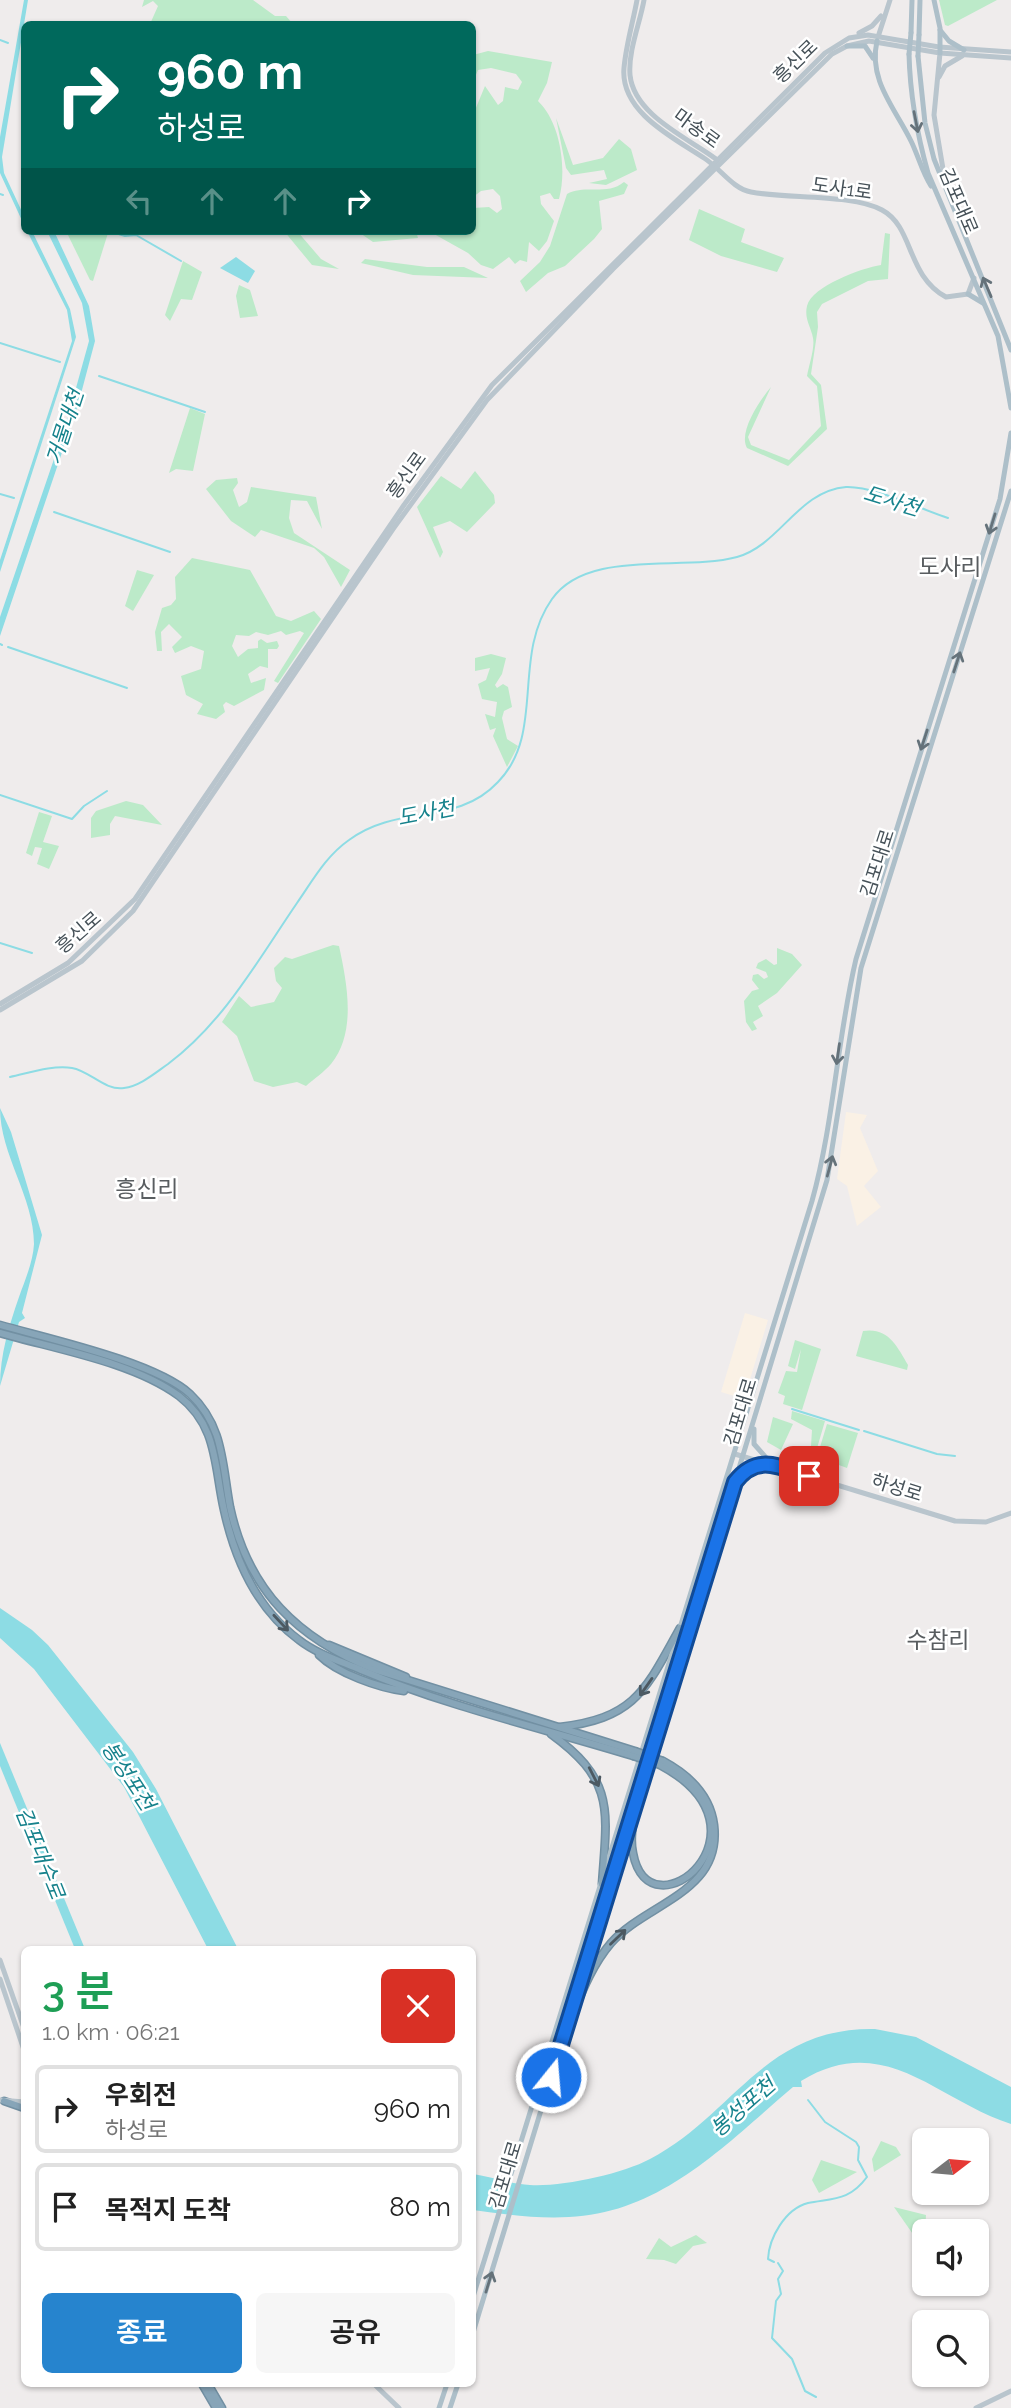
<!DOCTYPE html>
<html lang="ko">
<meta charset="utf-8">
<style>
:root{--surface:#fff;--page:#f6f6f6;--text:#222;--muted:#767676;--line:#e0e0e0;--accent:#2684ce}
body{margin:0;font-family:Raleway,"Noto Sans KR",sans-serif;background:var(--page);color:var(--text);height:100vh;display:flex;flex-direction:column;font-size:26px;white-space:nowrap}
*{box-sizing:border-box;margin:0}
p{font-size:23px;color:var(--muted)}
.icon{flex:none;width:38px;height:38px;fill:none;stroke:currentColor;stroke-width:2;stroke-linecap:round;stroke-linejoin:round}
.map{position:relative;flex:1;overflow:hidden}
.drawer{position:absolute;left:21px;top:1946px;width:455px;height:441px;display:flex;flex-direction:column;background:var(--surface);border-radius:10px;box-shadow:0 2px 5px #0004}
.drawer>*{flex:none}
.guide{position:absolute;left:21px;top:21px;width:455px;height:214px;border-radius:10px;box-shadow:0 2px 5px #0004;background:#00695c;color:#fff;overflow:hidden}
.needle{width:46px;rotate:74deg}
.buttons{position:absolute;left:912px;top:2128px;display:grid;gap:14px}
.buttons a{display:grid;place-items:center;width:77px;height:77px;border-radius:10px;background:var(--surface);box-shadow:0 2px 5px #0004;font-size:35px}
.pin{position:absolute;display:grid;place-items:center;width:60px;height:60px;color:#fff;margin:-30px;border-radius:14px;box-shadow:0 4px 10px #0006}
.me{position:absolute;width:77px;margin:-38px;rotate:17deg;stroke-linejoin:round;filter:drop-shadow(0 0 5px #0008)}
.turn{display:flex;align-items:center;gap:24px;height:147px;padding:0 21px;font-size:32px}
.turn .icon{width:91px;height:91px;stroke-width:2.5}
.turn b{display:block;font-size:49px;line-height:60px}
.lanes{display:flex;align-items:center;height:66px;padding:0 21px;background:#0003;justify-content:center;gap:35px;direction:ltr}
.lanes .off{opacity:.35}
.round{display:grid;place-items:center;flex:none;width:74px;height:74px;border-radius:10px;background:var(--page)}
.head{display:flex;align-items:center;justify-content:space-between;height:119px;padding:0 21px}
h1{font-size:42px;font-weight:600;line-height:52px;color:#1e9e55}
.action{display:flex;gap:14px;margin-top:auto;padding:14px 21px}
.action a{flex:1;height:80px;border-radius:10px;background:var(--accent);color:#fff;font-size:28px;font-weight:600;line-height:80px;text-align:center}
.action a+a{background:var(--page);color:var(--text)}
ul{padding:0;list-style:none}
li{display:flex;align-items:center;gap:21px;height:88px;margin:0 14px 10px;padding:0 7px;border:4px solid var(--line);border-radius:10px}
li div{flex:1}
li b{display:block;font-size:26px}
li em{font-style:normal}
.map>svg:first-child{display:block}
</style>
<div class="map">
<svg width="1011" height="2408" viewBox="0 0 1011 2408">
<rect width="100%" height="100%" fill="#efecec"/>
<g fill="#faf1e5">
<path d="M846 1112 867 1115 860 1128 878 1171 864 1186 881 1207 857 1226 847 1186 837 1179Z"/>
<path d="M745 1313 768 1320 744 1399 721 1392Z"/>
</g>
<g fill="#bceac9">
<path d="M144 0H253L275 16H286L293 24H150L158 6 153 1 142 7Z"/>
<path d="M939 0H997L948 26 945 25Z"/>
<path d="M488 51 552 62 547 83 538 101C561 123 567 170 559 199H554L550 193 540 196 541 204 554 221 547 241 539 251 529 242 527 262 520 260 515 264 509 257 493 269 481 265 468 253 434 234V231H472L473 208 489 207 497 213 502 209 500 196 493 189 481 191 473 197V115L485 86 498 105 503 101 505 87 518 90 522 82 516 74 491 68 478 70 473 82V55Z"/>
<path d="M556 118 573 165 603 158 619 139 631 149 637 170 606 185 589 183 607 179 604 170 571 175 566 168Z"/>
<path d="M624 182 628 185 624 194 599 201 602 229 594 239 565 266 548 273 526 292 520 281 540 262 550 246 567 194C585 184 607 196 624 182Z"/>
<path d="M699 209 745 229 741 242 784 258 777 272 721 256 689 240Z"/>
<path d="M66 231 108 233 93 281 90 280Z"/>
<path d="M284 231H297L321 259 339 269 312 265Z"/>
<path d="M357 231H416L418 238 373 242Z"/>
<path d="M885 233 890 234 888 279 868 281 822 304 817 312 818 327 811 374 821 385 827 429 788 466 747 448C738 432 760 400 771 387L748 437 751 445 789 460 821 426 817 386 807 376C809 365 815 348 813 338 811 327 804 319 807 306 812 286 862 268 881 265Z"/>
<path d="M365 259 427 267H464L488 278 413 275 361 263Z"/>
<path d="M183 261 202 272 192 300 181 299 170 321 165 315Z"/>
<path d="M239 285 250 290 258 316 240 318 236 296Z"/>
<path d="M190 408 205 414 193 471 176 469 169 473Z"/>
<path d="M475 471 494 495 495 503 467 532 450 521 433 527 443 552 440 558 417 507 441 476 461 489Z"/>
<path d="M237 478 238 483 233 490 239 507 247 502 251 487 316 497 322 529 307 501 291 500 289 518 294 533 350 570 341 587 324 557 314 548 261 530 255 537 231 521 206 489 216 480Z"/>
<path d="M192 558 250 570 276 616 291 621 314 611 321 619 278 683 274 681 304 633 300 631 286 635 281 631 268 635 256 632 249 636 236 635 232 646 238 657 248 649 258 648V641L261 639 267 643 277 641 279 646 277 649H268V668L260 666 248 674 251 683 266 678 264 690 234 706 226 702 223 705 225 712 216 719 197 714 203 704 186 695 181 676 201 669 204 651 191 646 175 653 172 647 182 637 169 624 161 632 162 651H157L155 632 162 608 171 605 176 599 175 577Z"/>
<path d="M137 570 154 575 133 611 125 606Z"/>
<path d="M491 654 506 658 502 674 495 685 497 688 503 684 508 687 512 707 504 711 502 718 507 739 518 746 507 767 493 736 496 728 490 730 485 714 495 717 497 702 482 699 478 684 486 680 490 668 475 671V658Z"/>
<path d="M126 801 143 805 162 825 115 816 110 824V835L91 838V818L96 811Z"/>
<path d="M39 812 52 816 43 842 59 846 49 869 37 864 42 848 35 847 32 856 26 853Z"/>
<path d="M333 945 339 946C347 983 357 1032 331 1064 324 1072 314 1079 306 1086L297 1082 273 1087 254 1081 237 1036 222 1022 239 996 251 1007 274 1002 282 988 276 981 274 968 285 957 292 959Z"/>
<path d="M777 948 792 954 802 965 777 993 758 1006 763 1016 753 1022 757 1029 752 1031 746 1022 744 1001 752 991 759 989 752 980 753 975 758 974 764 979 768 977 766 972 756 968 758 963 766 959 774 965 777 964Z"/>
<path d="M863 1331C888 1327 897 1346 908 1365L907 1370 856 1356Z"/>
<path d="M795 1340 821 1349 802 1410 783 1404 785 1396 778 1393 786 1371 797 1372 801 1349 795 1369 788 1366Z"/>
<path d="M792 1411 825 1421 815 1455 811 1446 812 1430 791 1419Z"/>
<path d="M773 1417 793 1424 781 1450 767 1442Z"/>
<path d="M827 1424 858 1433 847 1468 817 1457Z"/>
<path d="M881 2141 896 2147 901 2155 874 2172 872 2159Z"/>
<path d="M821 2160 857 2172 819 2193 812 2180Z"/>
<path d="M894 2207 926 2215 924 2250Z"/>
<path d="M696 2235 707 2243 693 2246 676 2264 664 2260 646 2259 659 2238 671 2247Z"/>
</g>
<g fill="#8ddce4">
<path d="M24 0H28L2 157 4 173 24 216V225L0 173V137Z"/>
<path d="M27 231H32L70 309 76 337 0 572V560L72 341 67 310Z"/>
<path d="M47 231H54L89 306 95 341 78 405 0 636V617L66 424 89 341 82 303Z"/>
<path d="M236 257 255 271 248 283 220 268Z"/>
<path d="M0 1108 11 1132 42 1235 22 1313 25 1318 19 1322 0 1386C0 1354 9 1326 19 1297 25 1280 33 1262 34 1244 34 1197 0 1155 0 1108Z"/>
<path d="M0 1608 32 1630 48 1645 133 1752 156 1789 238 1949H208L124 1787 34 1669 0 1638Z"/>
<path d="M0 1743 85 1949H75L0 1766Z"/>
<path d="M875 2029 916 2037 1011 2087V2124C936 2100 885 2030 801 2081L802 2087H793C727 2143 662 2213 569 2217 537 2219 504 2214 473 2210V2174C492 2177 511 2184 530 2185 562 2187 622 2174 650 2159 735 2114 764 2027 875 2029Z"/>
</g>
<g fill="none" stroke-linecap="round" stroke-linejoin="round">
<g stroke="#8ddce4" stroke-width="2">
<path d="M0 40 8 43"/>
<path d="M0 194 3 195"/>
<path d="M109 231 125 236 136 235 181 261"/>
<path d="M0 343 60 362"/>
<path d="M99 376 205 412"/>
<path d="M0 494 14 498"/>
<path d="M54 512 170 552"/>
<path d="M0 644 2 645"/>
<path d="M8 647 127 688"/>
<path d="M0 795 72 819 84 806 107 791"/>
<path d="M0 943 32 953"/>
<path d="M10 1077C29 1073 52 1065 72 1068 90 1071 105 1091 124 1088 140 1086 155 1073 168 1064 224 1022 258 960 297 903 313 880 326 856 349 840 399 803 456 827 498 782 546 733 511 657 552 599 588 548 682 572 737 557 780 545 798 491 846 487 874 486 920 509 948 518"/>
<path d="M792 1409 859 1430"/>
<path d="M864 1431 937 1454 955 1456"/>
<path d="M774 2262 768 2259C769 2238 785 2209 808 2203 834 2198 849 2201 867 2177L858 2160 859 2147 856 2142 825 2122 808 2100"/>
<path d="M778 2263 783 2271 778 2279 781 2294 776 2301 772 2338 792 2359 805 2391 816 2397"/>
</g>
<g stroke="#7290a3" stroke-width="9">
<g id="highway">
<path d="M0 1325C49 1339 155 1362 190 1394 224 1426 222 1464 230 1507 248 1591 298 1639 376 1670L635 1751"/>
<path d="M0 1333C55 1349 133 1362 179 1396 218 1426 214 1466 224 1510 235 1560 257 1609 299 1640 317 1654 340 1661 361 1670 449 1707 542 1728 633 1756"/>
<path d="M329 1645 406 1677"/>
<path d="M319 1655C337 1673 379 1688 404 1691"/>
<path d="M560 1727C636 1718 646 1689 680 1628"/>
<path d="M551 1734C616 1781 607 1811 602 1884"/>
<path d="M637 1800C635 1816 629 1836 633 1853 649 1940 782 1830 660 1765"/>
<path d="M562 2039C577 2007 587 1971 611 1943 646 1903 722 1893 714 1825 710 1794 689 1775 663 1761"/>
<path d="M4 2101 24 2108"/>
<path d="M202 2384 216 2408"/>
<path d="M208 2384 222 2408"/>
</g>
</g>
<g stroke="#b9c5cd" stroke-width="5">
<path d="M637 0C633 22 626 45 624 68 620 112 674 138 704 158 720 168 733 189 751 192 786 199 853 194 882 210 914 227 906 275 946 297L968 294 974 278"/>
<path d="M644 0C640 23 628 51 630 75 634 115 688 138 716 159"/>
<path d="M859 33 872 26 881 16"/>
<path d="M878 37 890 0"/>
<path d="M940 53 934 115 945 181"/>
<path d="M939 77 945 66 962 56"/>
<path d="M0 1004 68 963 135 899 404 505 492 385 825 53 849 38 868 35 939 47 1011 52"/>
<path d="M0 1010 82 961 133 911 393 529 487 400 613 269 832 54 847 46 869 41 940 53 1011 58"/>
<path d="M735 1454 955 1521 986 1522 1011 1513"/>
<path d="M737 1480 749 1467 763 1464"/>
<path d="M0 1960 24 2028"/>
<path d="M0 1979 24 2050"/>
<path d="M0 2100 24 2102"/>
<path d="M374 2384 399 2408"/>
<path d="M976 2408 1011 2391"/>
</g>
<g stroke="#adbfc9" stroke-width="5">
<path d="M934 0 940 28V53"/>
<path d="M940 30 949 41 964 50"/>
<path d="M911 33 912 0"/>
<path d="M919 35 920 0"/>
<path d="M877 41C868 80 895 108 911 141 918 155 922 172 931 186"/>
<path d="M847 46H865L873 58"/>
<path d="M909 54C910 95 917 134 928 173L998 336 1011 408"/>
<path d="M918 56 925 123 934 159 1011 350"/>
<path d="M968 294 983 303"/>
<path d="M754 1429V1444L769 1461"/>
<path d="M637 1802 827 1180 861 968 1011 491"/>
<path d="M572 2009 632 1818"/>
<path d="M472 2300 812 1201C834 1122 837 1039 856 959L1000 499 1011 433"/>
<path d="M472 2336 564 2035"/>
<path d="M439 2408 447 2384"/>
<path d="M450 2408 458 2384"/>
</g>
<use href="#highway" stroke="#87a5b8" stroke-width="6"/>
<g stroke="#7290a3" stroke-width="9" stroke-linecap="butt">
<g id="highway-bridge">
<path d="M635 1751 663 1761"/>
<path d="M633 1756 660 1765"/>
</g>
</g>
<g stroke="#adbfc9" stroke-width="5">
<path d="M909 54 911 33"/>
<path d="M918 56 919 35"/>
</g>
<use href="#highway-bridge" stroke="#87a5b8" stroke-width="6"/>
</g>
<defs><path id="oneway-shaft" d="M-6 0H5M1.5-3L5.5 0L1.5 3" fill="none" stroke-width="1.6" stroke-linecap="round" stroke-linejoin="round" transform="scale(1.75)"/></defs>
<g stroke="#65727a">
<use href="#oneway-shaft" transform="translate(916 122) rotate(79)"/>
<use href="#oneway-shaft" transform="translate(987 287) rotate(-113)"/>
<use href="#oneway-shaft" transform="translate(992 524) rotate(107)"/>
<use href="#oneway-shaft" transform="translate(957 662) rotate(-72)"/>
<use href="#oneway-shaft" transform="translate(924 740) rotate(108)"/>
<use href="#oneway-shaft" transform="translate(838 1054) rotate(98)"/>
<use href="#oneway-shaft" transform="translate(830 1166) rotate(-75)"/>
<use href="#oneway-shaft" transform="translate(489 2282) rotate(-73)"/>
</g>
<g stroke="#4c5962">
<use href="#oneway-shaft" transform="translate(281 1623) rotate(47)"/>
<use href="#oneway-shaft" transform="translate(646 1687) rotate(125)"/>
<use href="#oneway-shaft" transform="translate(594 1777) rotate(63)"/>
<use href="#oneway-shaft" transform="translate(618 1937) rotate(-44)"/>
</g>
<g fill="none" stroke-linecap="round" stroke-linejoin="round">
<g stroke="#114b97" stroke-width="18">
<path id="route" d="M551 2077 735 1482C757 1453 779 1467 809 1476"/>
</g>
<use href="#route" stroke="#1a73e8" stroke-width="12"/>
</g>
<g text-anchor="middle" stroke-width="5" stroke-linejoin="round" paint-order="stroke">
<g font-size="19" fill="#465158" stroke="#fff">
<text transform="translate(795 61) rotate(-44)" y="7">흥신로</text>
<text transform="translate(697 128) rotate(36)" y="7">마송로</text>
<text transform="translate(842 188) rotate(8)" y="7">도사1로</text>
<text transform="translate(959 201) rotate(67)" y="7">김포대로</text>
<text transform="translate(406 475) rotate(-54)" y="7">흥신로</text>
<text transform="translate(877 863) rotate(-72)" y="7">김포대로</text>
<text transform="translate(78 932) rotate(-41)" y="7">흥신로</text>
<text transform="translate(740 1412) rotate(-73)" y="7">김포대로</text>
<text transform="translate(897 1487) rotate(17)" y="7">하성로</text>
<text transform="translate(505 2175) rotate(-73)" y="7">김포대로</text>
</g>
<g font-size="21" font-style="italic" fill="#16828c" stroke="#fff">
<text transform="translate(65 427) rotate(-72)" y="7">거물대천</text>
<text transform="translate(892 501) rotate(17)" y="7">도사천</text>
<text transform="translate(426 813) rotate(-11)" y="7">도사천</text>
<text transform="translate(128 1776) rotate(57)" y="7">봉성포천</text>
<text transform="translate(40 1853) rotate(68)" y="7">김포대수로</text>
<text transform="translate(743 2107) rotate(-41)" y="7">봉성포천</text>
</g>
<g font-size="23" fill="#595d60" stroke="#fff">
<text x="950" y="575">도사리</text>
<text x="147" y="1197">흥신리</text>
<text x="938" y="1648">수참리</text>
</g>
</g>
</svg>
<div class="buttons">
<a><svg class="needle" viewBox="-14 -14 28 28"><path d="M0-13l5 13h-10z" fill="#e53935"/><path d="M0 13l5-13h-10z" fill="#767676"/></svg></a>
<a><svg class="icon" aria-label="sound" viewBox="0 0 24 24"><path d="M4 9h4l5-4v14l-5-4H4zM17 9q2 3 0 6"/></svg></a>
<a><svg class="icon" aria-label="search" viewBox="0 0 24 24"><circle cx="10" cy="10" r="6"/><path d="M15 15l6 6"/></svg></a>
</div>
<div class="pin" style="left:809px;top:1476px;background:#d93025"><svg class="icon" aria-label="arrive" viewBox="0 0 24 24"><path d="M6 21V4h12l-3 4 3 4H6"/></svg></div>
<svg class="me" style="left:551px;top:2077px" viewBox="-20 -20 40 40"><circle r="17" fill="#1a73e8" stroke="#fff" stroke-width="3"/><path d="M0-11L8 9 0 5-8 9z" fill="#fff"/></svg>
<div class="guide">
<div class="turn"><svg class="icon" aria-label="right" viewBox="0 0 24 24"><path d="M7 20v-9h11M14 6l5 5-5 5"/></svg><div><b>960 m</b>하성로</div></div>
<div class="lanes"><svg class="icon off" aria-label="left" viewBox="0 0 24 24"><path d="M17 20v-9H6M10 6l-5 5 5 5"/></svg><svg class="icon off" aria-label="ahead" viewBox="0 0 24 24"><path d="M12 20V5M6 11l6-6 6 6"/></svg><svg class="icon off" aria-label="ahead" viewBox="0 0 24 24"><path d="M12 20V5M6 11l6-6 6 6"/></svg><svg class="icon" aria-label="right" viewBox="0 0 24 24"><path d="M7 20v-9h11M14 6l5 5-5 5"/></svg></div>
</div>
<section class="drawer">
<div class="head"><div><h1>3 분</h1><p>1.0 km · 06:21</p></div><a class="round" style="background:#d93025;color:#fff"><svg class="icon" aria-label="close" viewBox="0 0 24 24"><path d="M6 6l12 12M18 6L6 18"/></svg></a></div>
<ul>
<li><svg class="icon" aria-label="right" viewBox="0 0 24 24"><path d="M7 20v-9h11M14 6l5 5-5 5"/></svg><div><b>우회전</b><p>하성로</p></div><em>960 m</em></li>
<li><svg class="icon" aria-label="arrive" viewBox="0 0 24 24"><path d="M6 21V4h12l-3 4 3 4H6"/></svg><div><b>목적지 도착</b></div><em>80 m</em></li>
</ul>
<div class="action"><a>종료</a><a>공유</a></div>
</section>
</div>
